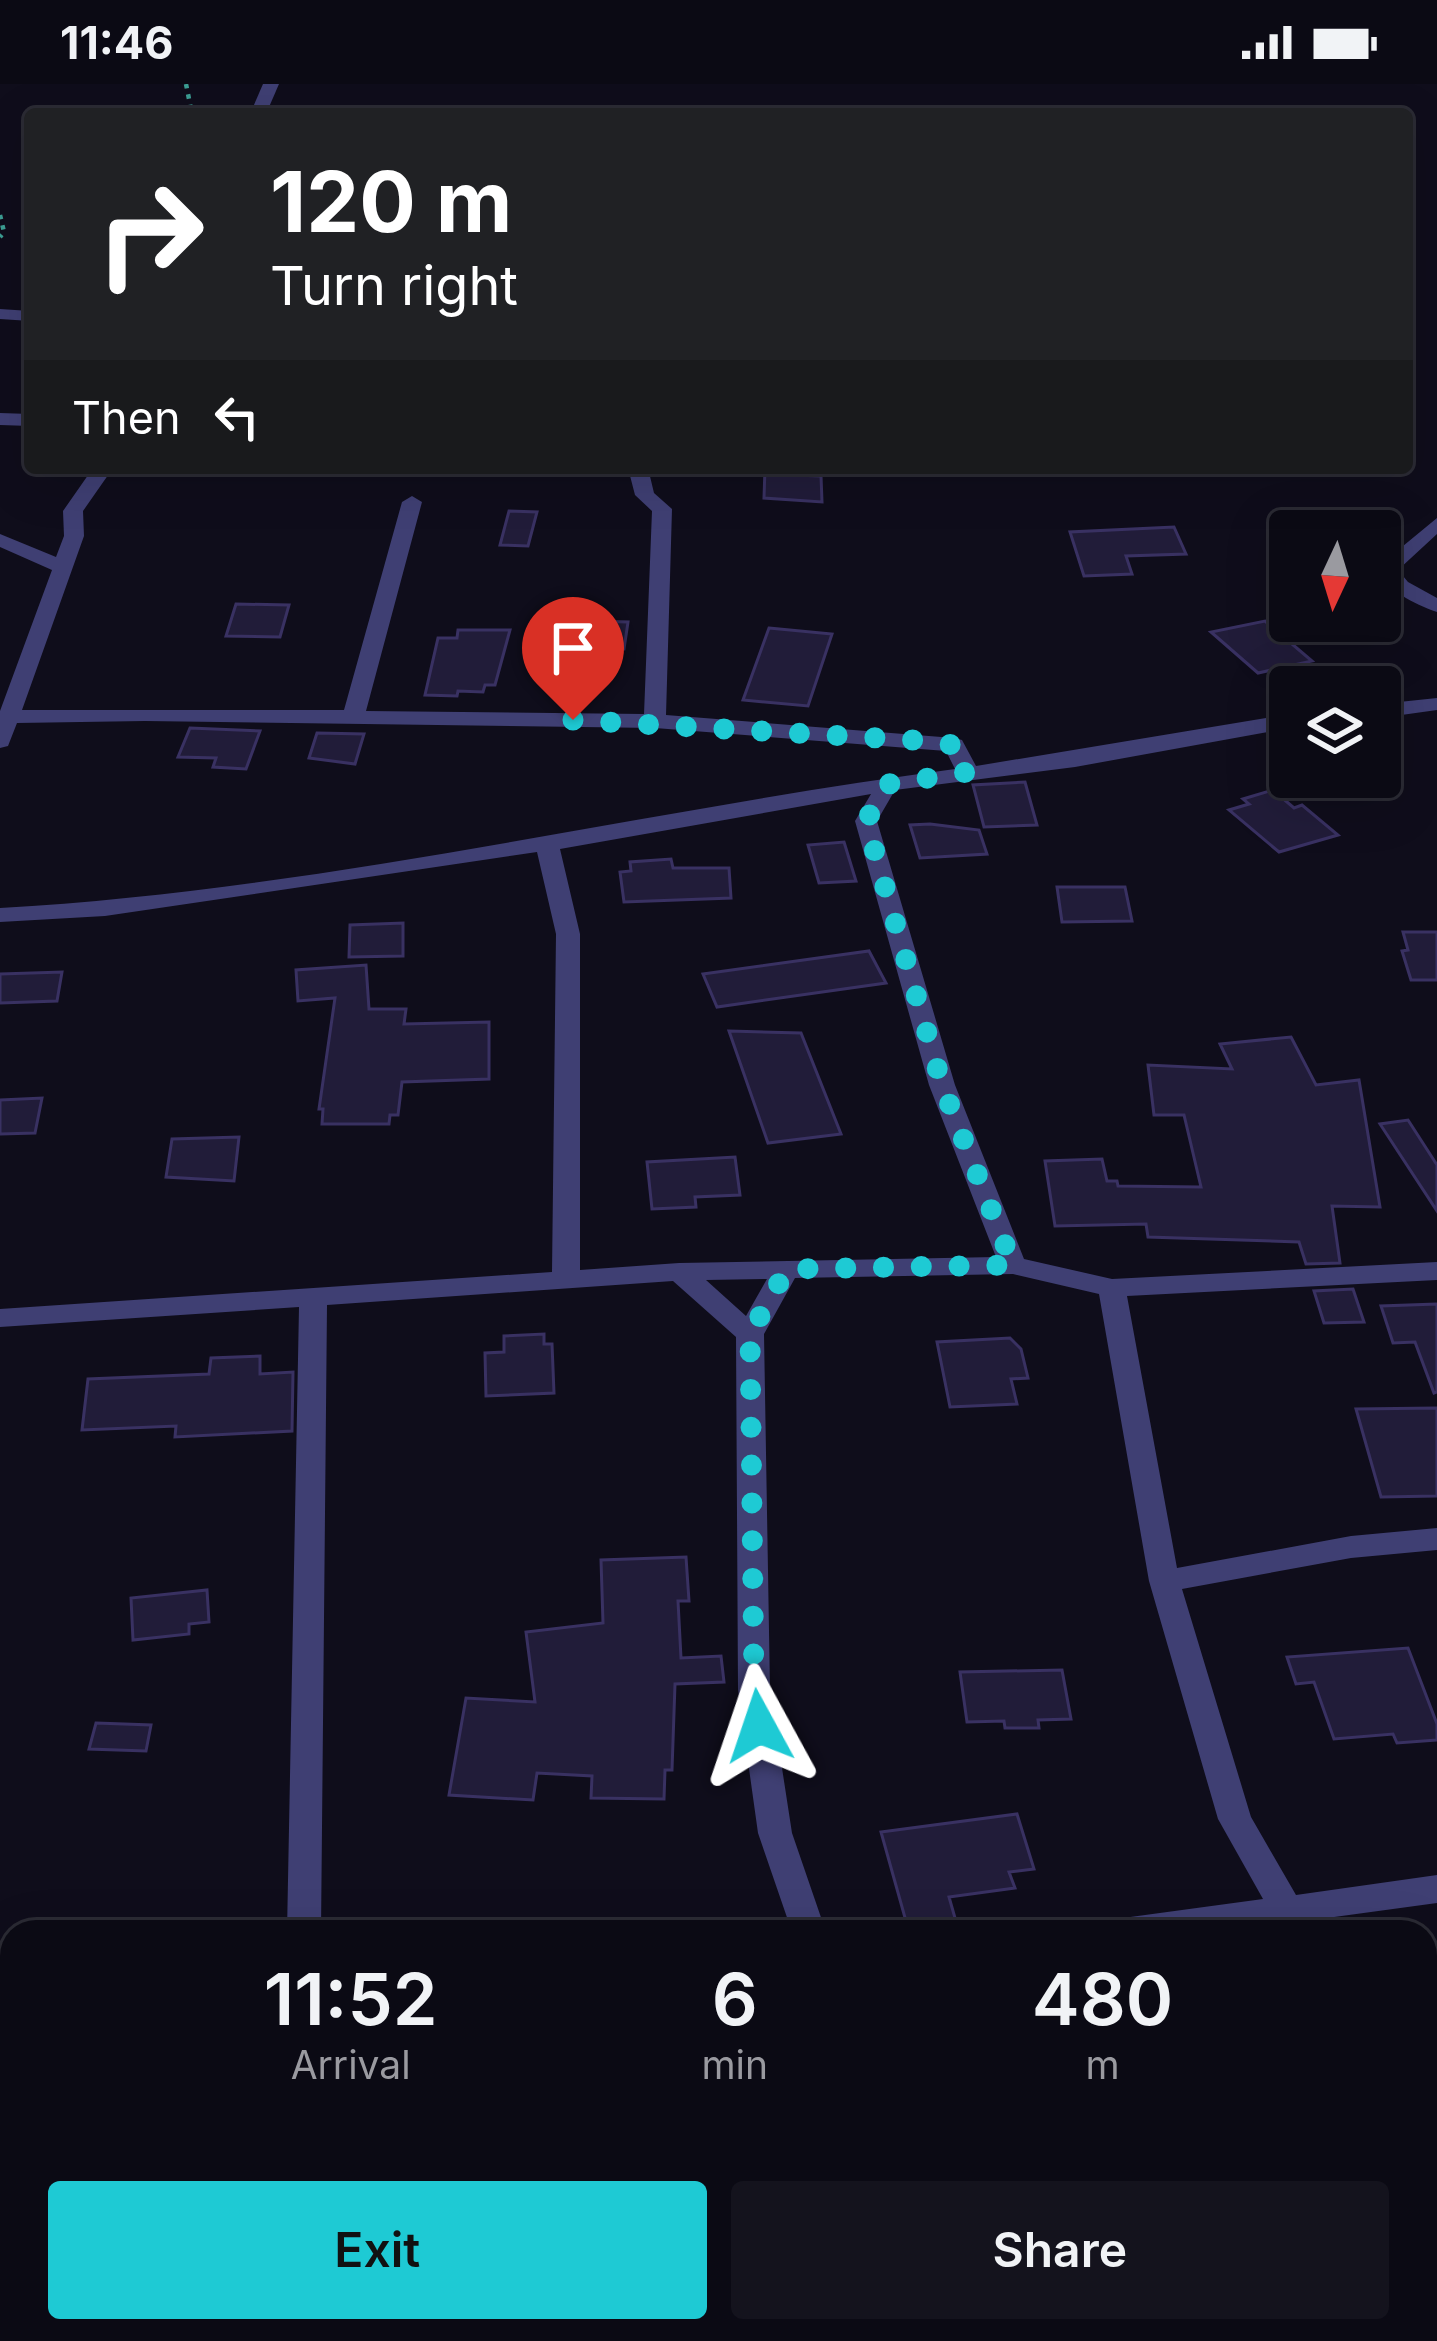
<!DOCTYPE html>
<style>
:root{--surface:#0b0a14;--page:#14131d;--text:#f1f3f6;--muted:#9a9aa0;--line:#2b2b34;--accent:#1ecad4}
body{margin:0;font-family:Inter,sans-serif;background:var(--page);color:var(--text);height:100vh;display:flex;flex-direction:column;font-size:45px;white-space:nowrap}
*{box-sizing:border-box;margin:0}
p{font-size:39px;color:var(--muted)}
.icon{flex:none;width:66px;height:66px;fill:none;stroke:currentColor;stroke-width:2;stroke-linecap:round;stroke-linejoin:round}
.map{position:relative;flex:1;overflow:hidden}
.drawer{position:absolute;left:0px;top:1836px;width:1437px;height:423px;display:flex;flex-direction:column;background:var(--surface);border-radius:36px 36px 0 0;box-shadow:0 12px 48px #0002,0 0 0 3px var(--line)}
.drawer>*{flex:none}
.guide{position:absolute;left:24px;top:24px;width:1389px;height:366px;border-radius:12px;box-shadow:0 12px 48px #0002,0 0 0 3px var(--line);background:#202124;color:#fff;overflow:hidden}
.needle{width:78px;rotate:184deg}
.fabs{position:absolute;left:1269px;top:426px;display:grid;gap:24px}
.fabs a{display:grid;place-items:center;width:132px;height:132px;border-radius:12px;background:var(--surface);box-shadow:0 12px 48px #0002,0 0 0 3px var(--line);font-size:60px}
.pin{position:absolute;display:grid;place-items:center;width:102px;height:102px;color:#fff;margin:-123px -51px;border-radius:50% 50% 50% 0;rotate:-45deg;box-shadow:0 0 12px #0007}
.pin .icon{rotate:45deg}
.me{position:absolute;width:132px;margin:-66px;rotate:355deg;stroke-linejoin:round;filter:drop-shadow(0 0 9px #0008)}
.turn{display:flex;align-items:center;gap:42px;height:252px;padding:0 48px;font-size:54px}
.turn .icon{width:156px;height:156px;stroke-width:2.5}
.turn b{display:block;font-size:84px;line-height:102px}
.then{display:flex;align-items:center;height:114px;padding:0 48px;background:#0003;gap:24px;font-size:45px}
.eta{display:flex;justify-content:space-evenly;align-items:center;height:204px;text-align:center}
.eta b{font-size:72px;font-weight:600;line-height:84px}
.action{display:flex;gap:24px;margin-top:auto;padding:24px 48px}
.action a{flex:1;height:138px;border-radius:12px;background:var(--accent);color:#111;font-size:48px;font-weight:600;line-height:138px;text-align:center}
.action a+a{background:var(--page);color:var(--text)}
.status{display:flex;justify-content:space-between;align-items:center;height:84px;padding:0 60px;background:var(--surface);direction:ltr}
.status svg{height:33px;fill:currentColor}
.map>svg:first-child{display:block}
</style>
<div class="status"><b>11:46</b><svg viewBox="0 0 49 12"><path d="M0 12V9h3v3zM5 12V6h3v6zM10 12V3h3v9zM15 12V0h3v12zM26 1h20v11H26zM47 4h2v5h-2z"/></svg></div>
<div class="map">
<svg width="1437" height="2257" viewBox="0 0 1437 2257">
<rect width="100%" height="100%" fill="#0f0d1b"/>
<g fill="#211c39" stroke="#393162" stroke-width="3">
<path d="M765 384H795V391L821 392 822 418 764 414Z"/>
<path d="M509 427 537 428 528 462 500 461Z"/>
<path d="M1174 443 1186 470 1126 472 1132 490 1084 492 1070 448Z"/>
<path d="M236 520 289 521 280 553 226 552Z"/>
<path d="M588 537 628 538 624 565 585 564Z"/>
<path d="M1265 537 1312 577 1258 589 1211 548Z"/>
<path d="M769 544 832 550 808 622 743 616Z"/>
<path d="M458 546H510L495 601H485L483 608 458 607 457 612 425 611 438 554H457Z"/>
<path d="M190 644 260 647 246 685 213 683 216 674 178 673Z"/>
<path d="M317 649 364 650 355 680 309 674Z"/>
<path d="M1025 698 1037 741 984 743 973 701Z"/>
<path d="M1273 706 1294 724 1302 721 1338 751 1279 768 1229 726 1249 720 1243 715Z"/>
<path d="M930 740 979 746 987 770 920 774 910 741Z"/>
<path d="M844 758 856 797 819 799 808 761Z"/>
<path d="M671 775 673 784H729L731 814 624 818 620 788 631 787 630 778Z"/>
<path d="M1057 803H1125L1132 837 1062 838Z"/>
<path d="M403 839V872L349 873 350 841Z"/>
<path d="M1403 848H1437V896H1411L1402 867 1408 866Z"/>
<path d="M869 867 886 899 717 923 703 890Z"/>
<path d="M366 881 369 925H406L404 940 489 938V995L402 998 398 1031H390L389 1040H322L323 1025H319L335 914 298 917 296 886Z"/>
<path d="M62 888 57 917 0 919V890Z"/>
<path d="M729 947 801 949 841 1050 768 1059Z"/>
<path d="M1291 953 1316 1001 1359 996 1380 1123 1332 1122 1340 1179 1306 1180 1299 1158 1148 1153 1146 1140 1055 1142 1045 1077 1102 1075 1107 1097H1117L1118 1102 1201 1103 1184 1031H1154L1148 981 1232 985 1220 960Z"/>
<path d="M42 1014 35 1049 0 1050V1016Z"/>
<path d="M1408 1036 1437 1081V1127L1380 1040Z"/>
<path d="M239 1053 234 1097 166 1093 172 1055Z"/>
<path d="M735 1073 740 1111 695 1113 696 1123 652 1125 647 1078Z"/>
<path d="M1353 1205 1364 1238 1324 1239 1314 1207Z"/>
<path d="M1437 1220V1308L1434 1309 1415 1258 1393 1259 1381 1222Z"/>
<path d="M544 1250V1260H552L554 1309 486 1312 485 1269 504 1268V1252Z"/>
<path d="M1010 1254 1021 1265 1028 1294 1011 1295 1017 1320 950 1323 937 1258Z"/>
<path d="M260 1272V1290L293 1288 292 1347 175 1353 176 1342 82 1346 88 1295 209 1290 211 1274Z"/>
<path d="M1437 1324V1412L1381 1413 1356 1325Z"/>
<path d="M686 1473 689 1517H678L681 1574 721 1572 724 1598 675 1600 672 1686H665L664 1715 591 1714 592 1692 537 1689 533 1716 449 1711 466 1614 535 1618 526 1548 603 1539 601 1476Z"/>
<path d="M207 1506 209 1538 189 1540V1550L133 1556 131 1514Z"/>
<path d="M1408 1564 1437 1640V1656L1397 1659 1393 1650 1334 1655 1314 1598 1296 1600 1287 1573Z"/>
<path d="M1062 1586 1071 1635 1038 1636 1039 1644H1005L1004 1637 967 1638 960 1588Z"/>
<path d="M96 1639 151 1641 146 1667 89 1665Z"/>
<path d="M1017 1730 1034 1785 1009 1788 1015 1804 949 1813 959 1848H909L881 1748Z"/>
</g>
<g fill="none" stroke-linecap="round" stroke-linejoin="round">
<g stroke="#3c9e93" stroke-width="4.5" stroke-dasharray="4.5 6" stroke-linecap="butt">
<path d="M186 0 192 30"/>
<path d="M0 131 4 148 0 153"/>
</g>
<g fill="#3f3f73" fill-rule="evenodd">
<path d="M263 0H279L266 30H250Z"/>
<path d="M0 225 30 227V237L0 235Z"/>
<path d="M0 329 30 330V342L0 341Z"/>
<path d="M93 384H113L83 427 84 452 22 626H344L402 418 412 412 422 418 366 627 644 630 652 427 635 411 628 384H648L654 409 672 425 666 631 954 654 962 656 976 682 1290 630V644L1075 683 895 706 877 737 955 1001 1024 1175 1112 1195 1437 1178V1196L1127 1212 1177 1484 1351 1452 1437 1444V1466L1351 1474 1182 1505 1251 1733 1296 1811 1437 1791V1819L1224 1848H1106L1111 1838 1123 1834 1263 1815 1218 1735 1149 1497 1099 1210 1013 1190 795 1194 764 1250 770 1606 792 1749 826 1848H792L758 1749 738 1606 736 1253 673 1197 327 1221 321 1848H287L299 1223 0 1243V1225L552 1188 556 850 537 768 105 832 0 838V824C322 806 637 727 955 685L946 667 655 644 145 637 17 639 8 662 0 664V627L52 486 0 463V450L56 473 64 452 63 427ZM871 710 855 737 929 1001 996 1173 679 1179 580 1186V850L560 765ZM767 1195 746 1232 706 1196Z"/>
<path d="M1437 434V450L1398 486 1408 498 1437 514V528C1414 520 1384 506 1380 481Z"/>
<path d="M1437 614V626L1380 634V620Z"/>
<path d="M12 1993V2023L0 2024V1994Z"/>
</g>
</g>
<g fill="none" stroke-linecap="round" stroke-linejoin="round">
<path stroke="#1ecad4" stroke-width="21" stroke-dasharray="0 37.8" d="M573 636 913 656 954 661 968 688 888 700 866 737 942 1001 1013 1181 787 1185 750 1250 754 1606 759 1642"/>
</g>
</svg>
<div class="fabs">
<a><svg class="needle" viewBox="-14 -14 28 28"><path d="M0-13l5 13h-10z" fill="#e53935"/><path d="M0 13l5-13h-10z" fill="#9a9aa0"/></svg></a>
<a><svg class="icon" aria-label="layers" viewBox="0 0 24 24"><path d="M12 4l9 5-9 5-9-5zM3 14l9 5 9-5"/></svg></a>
</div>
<div class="pin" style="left:573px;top:636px;background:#d93025"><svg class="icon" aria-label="arrive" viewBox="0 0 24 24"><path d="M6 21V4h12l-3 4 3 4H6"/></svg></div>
<svg class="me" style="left:759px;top:1642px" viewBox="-20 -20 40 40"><path d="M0-17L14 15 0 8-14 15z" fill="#1ecad4" stroke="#fff" stroke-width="4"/></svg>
<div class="guide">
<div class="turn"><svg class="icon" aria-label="right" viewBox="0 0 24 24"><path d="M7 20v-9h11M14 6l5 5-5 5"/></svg><div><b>120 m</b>Turn right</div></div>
<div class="then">Then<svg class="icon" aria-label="left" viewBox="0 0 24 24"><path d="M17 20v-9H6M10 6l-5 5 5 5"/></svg></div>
</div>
<section class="drawer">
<div class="eta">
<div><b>11:52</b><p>Arrival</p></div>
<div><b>6</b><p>min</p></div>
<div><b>480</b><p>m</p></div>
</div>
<div class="action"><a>Exit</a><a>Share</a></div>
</section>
</div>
